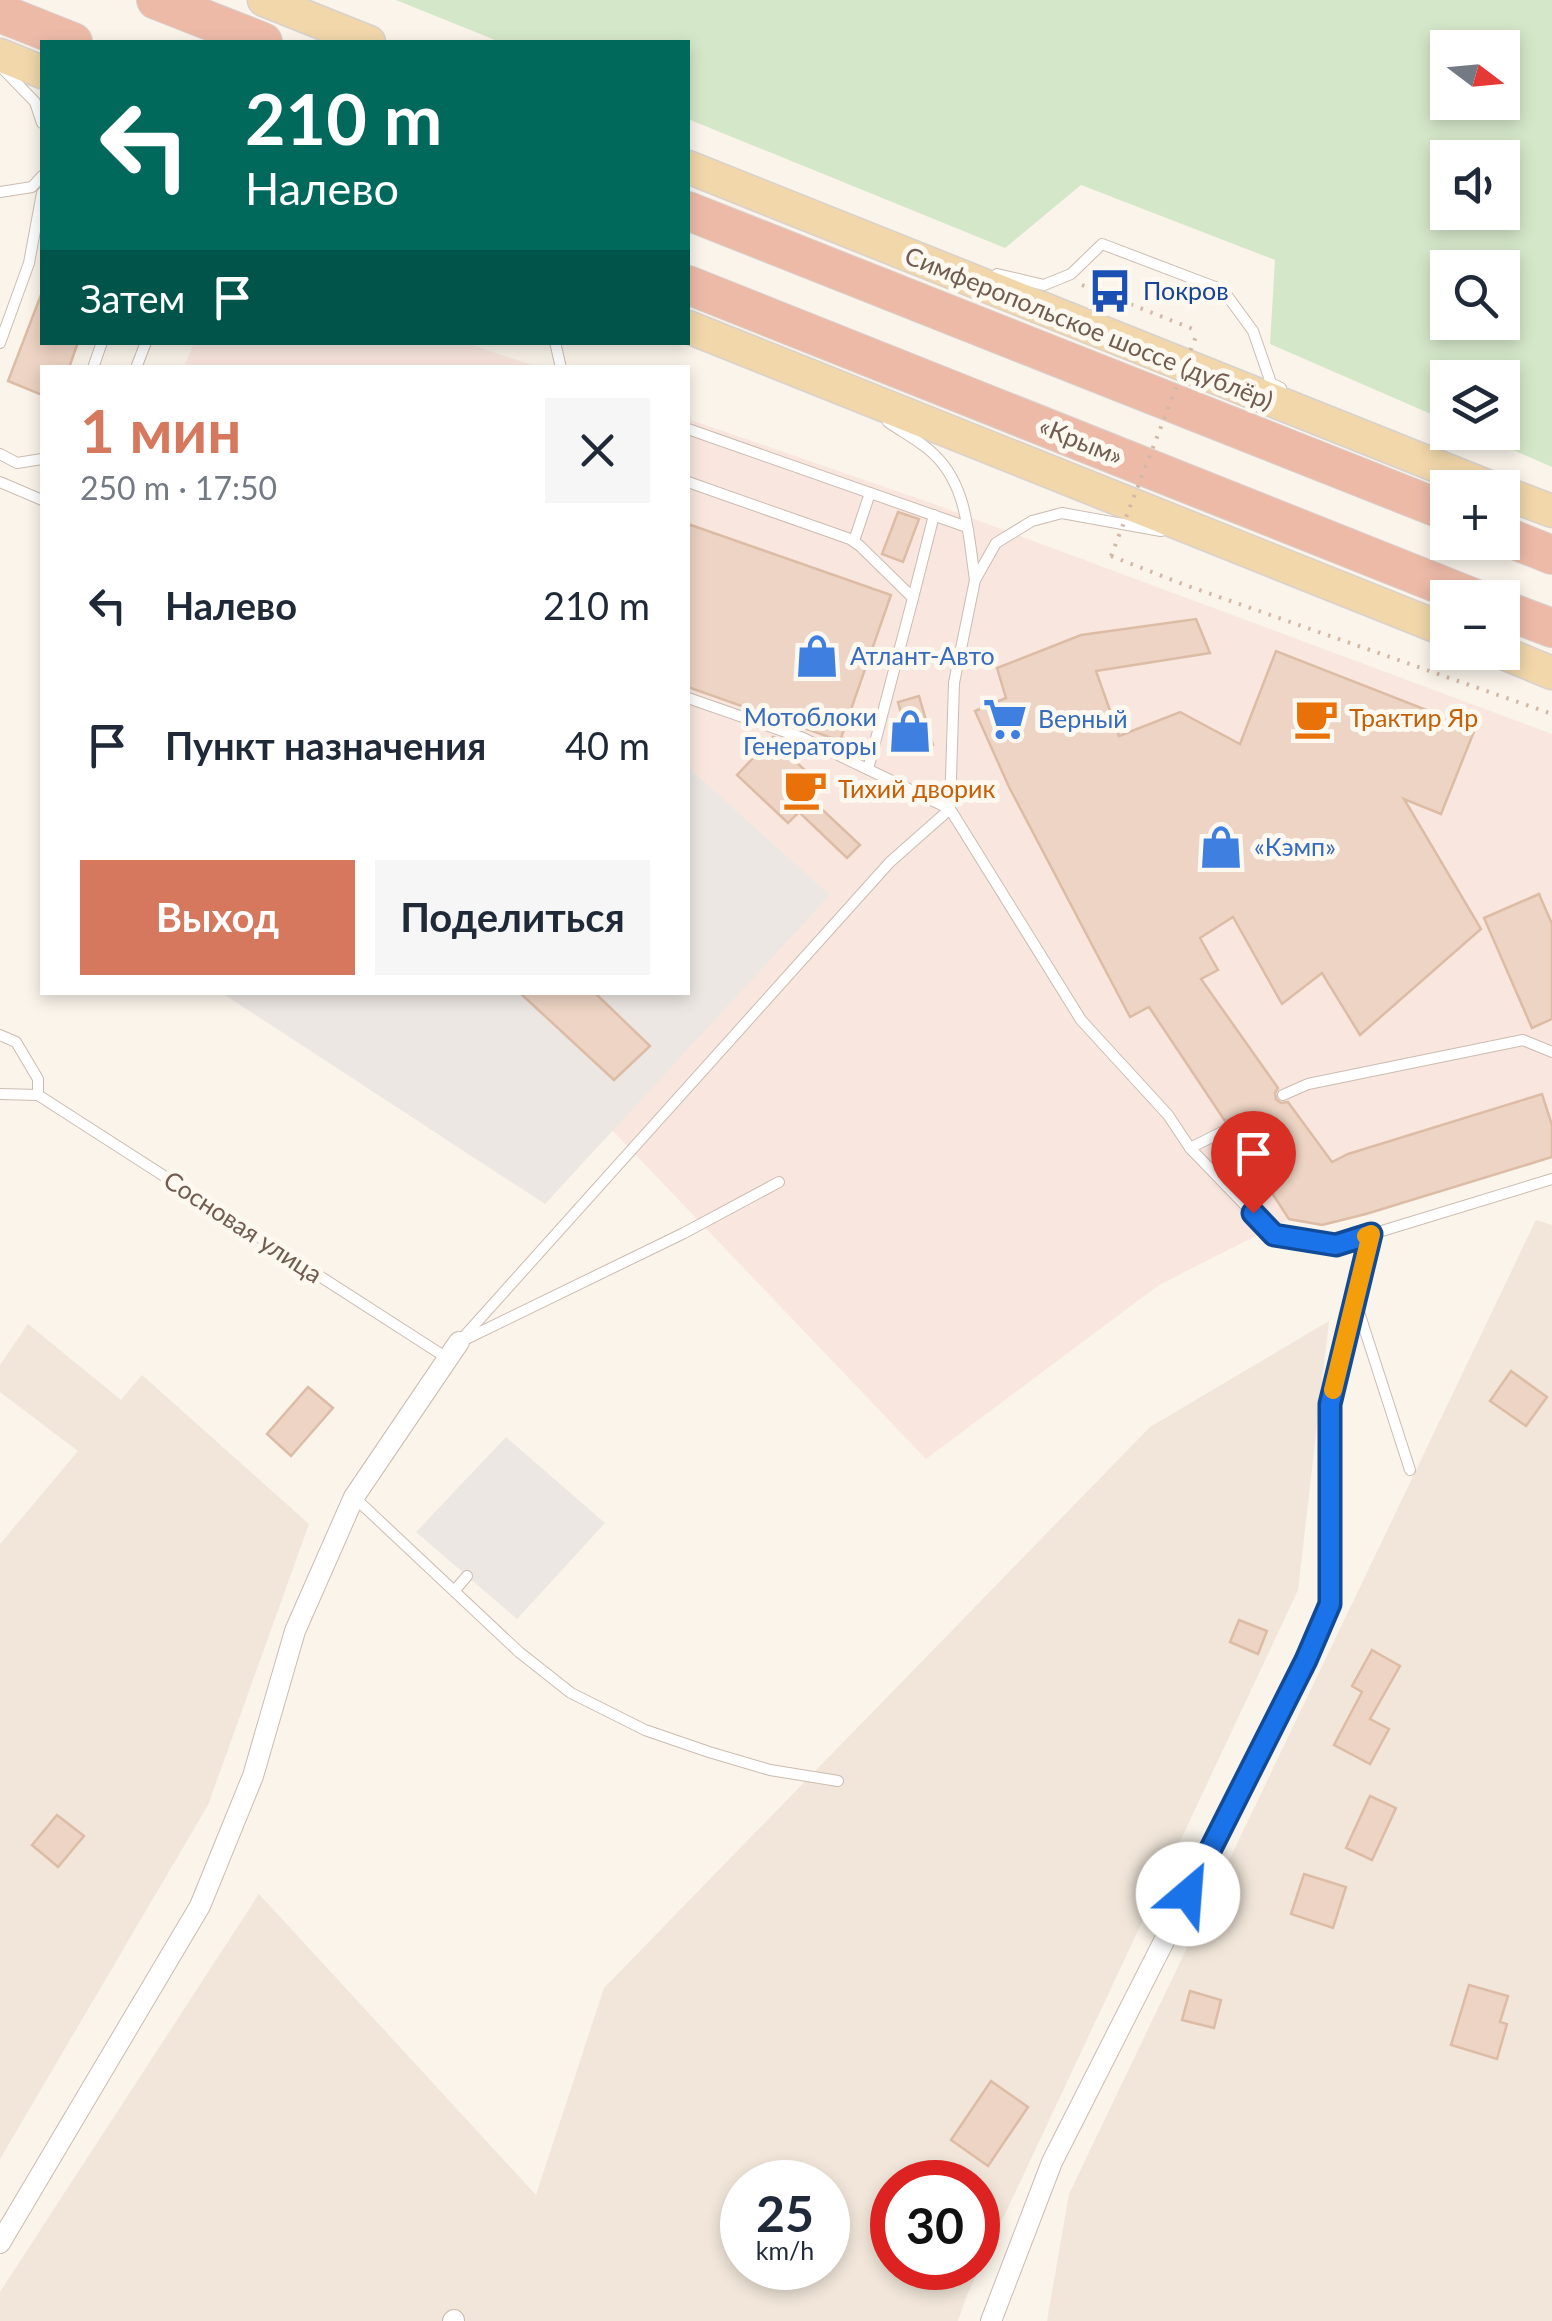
<!DOCTYPE html>
<html lang="ru">
<meta charset="utf-8">
<style>
:root{--surface:#fff;--page:#f6f6f7;--text:#1f2937;--muted:#747a83;--accent:#d6785d}
body{margin:0;font-family:Lato,sans-serif;background:var(--page);color:var(--text);height:100vh;display:flex;flex-direction:column;font-size:38px;white-space:nowrap}
*{box-sizing:border-box;margin:0}
p{font-size:32px;color:var(--muted)}
.icon{flex:none;width:55px;height:55px;fill:none;stroke:currentColor;stroke-width:2;stroke-linecap:round;stroke-linejoin:round}
.map{position:relative;flex:1;overflow:hidden}
.details{position:absolute;left:40px;top:365px;width:650px;height:630px;display:flex;flex-direction:column;background:var(--surface);border-radius:0px;box-shadow:0 5px 15px #0003}
.details>*{flex:none}
.guide{position:absolute;left:40px;top:40px;width:650px;height:305px;border-radius:0px;box-shadow:0 5px 15px #0003;background:#00695c;color:#fff;overflow:hidden}
.needle{width:65px;rotate:106deg}
.controls{position:absolute;left:1430px;top:30px;display:grid;gap:20px}
.controls a{display:grid;place-items:center;width:90px;height:90px;border-radius:0px;background:var(--surface);box-shadow:0 5px 15px #0003;font-size:50px}
.speed{position:absolute;left:720px;top:2160px;display:flex;gap:20px;font-size:50px;font-weight:700;text-align:center}
.speed>*{display:grid;place-content:center;width:130px;height:130px;border-radius:50%;background:var(--surface);box-shadow:0 5px 15px #0003;line-height:1}
.speed small{font-size:25px;font-weight:400}
.speed .limit{border:15px solid #d22;background:#fff;color:#111}
.pin{position:absolute;display:grid;place-items:center;width:85px;height:85px;color:#fff;margin:-102px -42px;border-radius:50% 50% 50% 0;rotate:-45deg;box-shadow:0 0 10px #0007}
.pin .icon{rotate:45deg}
.me{position:absolute;width:110px;margin:-55px;rotate:27deg;stroke-linejoin:round;filter:drop-shadow(0 0 8px #0008)}
.turn{display:flex;align-items:center;gap:35px;height:210px;padding:0 40px;font-size:45px}
.turn .icon{width:130px;height:130px;stroke-width:2.5}
.turn b{display:block;font-size:70px;line-height:85px}
.then{display:flex;align-items:center;height:95px;padding:0 40px;background:#0003;gap:20px;font-size:38px}
.round{display:grid;place-items:center;flex:none;width:105px;height:105px;border-radius:0px;background:var(--page)}
.headline{display:flex;align-items:center;justify-content:space-between;height:170px;padding:0 40px}
h1{font-size:60px;font-weight:700;line-height:75px;color:var(--accent)}
.button{display:flex;gap:20px;margin-top:auto;padding:20px 40px}
.button a{flex:1;height:115px;border-radius:0px;background:var(--accent);color:#fff;font-size:40px;font-weight:700;line-height:115px;text-align:center}
.button a+a{background:var(--page);color:var(--text)}
ul{padding:0;list-style:none}
li{display:flex;align-items:center;gap:30px;height:140px;padding:0 40px}
li div{flex:1}
li b{display:block;font-size:38px}
li em{font-style:normal}
.map>svg:first-child{display:block}
</style>
<div class="map">
<svg width="1552" height="2321" viewBox="0 0 1552 2321">
<rect width="100%" height="100%" fill="#faf4ea"/>
<g fill="#f1e6d9" fill-rule="evenodd">
<path d="M1536 1220 1552 1225V2321H1047L1069 2194Z"/>
<path d="M1329 1321 1298 1590 967 2295 958 2321H0V2292L259 1894 536 2195 604 1988 1150 1427ZM742 2182H828V2268H742ZM892 2182H978V2268H892Z"/>
<path d="M28 1324 121 1400 142 1375 309 1524 208 1805 0 2159V1544L78 1451 0 1392V1365Z"/>
</g>
<g fill="#f9e7df">
<path d="M194 343H466L538 367H184Z"/>
<path d="M688 419 931 503 1552 734V1157L1366 1214 1322 1225 1289 1219 1159 1285 926 1459 612 1130 830 895 688 767Z"/>
</g>
<g fill="#ece7e2">
<path d="M688 767 830 895 545 1204 222 993 688 992Z"/>
<path d="M506 1437 605 1523 517 1619 416 1532Z"/>
</g>
<path fill="#d5e7c9" fill-rule="evenodd" d="M396 0H1552V467L1474 433 1502 432V378H1448L1447 421 1270 344 1275 260 1081 185 1005 248 688 119V42H500ZM1448 48H1502V102H1448ZM1448 158H1502V212H1448ZM1448 268H1502V322H1448Z"/>
<g fill="#edd4c4" stroke="#ddbca6" stroke-width="2.5">
<path d="M41 295 42 342H78L69 368H42V395L8 381Z"/>
<path d="M898 512 919 519 903 562 882 554Z"/>
<path d="M688 524 891 595 840 741 688 687Z"/>
<path d="M1196 619 1210 653 1096 671 1119 736 1180 712 1240 744 1276 651 1475 729 1441 814 1404 799 1481 929 1360 1035 1322 973 1282 1004 1233 917 1200 938 1218 970 1201 979 1278 1088 1275 1093 1276 1099 1281 1103 1288 1102 1332 1162 1348 1154 1542 1094 1552 1125V1157L1366 1214 1322 1225 1289 1219 1234 1135 1239 1129 1237 1123 1231 1119 1225 1121 1149 1007 1130 1017 1009 787 975 711 1006 698 997 668 1081 635Z"/>
<path d="M919 696 933 745 912 751 898 702Z"/>
<path d="M773 737 779 739 797 755 793 759 823 787 811 799 860 845 847 858 799 812 788 823 737 775Z"/>
<path d="M1539 894 1552 924V1019L1532 1028 1484 918Z"/>
<path d="M519 992H594L650 1046 614 1080Z"/>
<path d="M1511 1371 1547 1397 1526 1426 1490 1401Z"/>
<path d="M308 1387 333 1408 291 1456 267 1434Z"/>
<path d="M1239 1620 1267 1631 1258 1654 1230 1642Z"/>
<path d="M1372 1650 1400 1666 1370 1719 1389 1729 1370 1764 1334 1745 1362 1692 1352 1686Z"/>
<path d="M1370 1796 1396 1808 1372 1860 1346 1848Z"/>
<path d="M57 1815 84 1836 58 1867 32 1845Z"/>
<path d="M1304 1874 1346 1887 1333 1928 1291 1914Z"/>
<path d="M1469 1985 1508 1996 1500 2022 1507 2024 1497 2059 1451 2045Z"/>
<path d="M1190 1991 1221 2000 1214 2028 1182 2020Z"/>
<path d="M991 2081 1028 2107 988 2166 951 2140Z"/>
</g>
<g fill="none" stroke-linecap="round" stroke-linejoin="round">
<g stroke="#cbbcb0" stroke-width="12">
<g id="service">
<path d="M1 67 35 102 42 123"/>
<path d="M0 192 32 187 42 176"/>
<path d="M997 274 1044 285 1071 274 1102 244 1223 290 1253 331 1271 383 1281 388"/>
<path d="M555 342 561 368"/>
<path d="M0 343 29 263 42 193"/>
<path d="M93 368 102 342"/>
<path d="M136 368 146 342"/>
<path d="M888 422C901 431 916 439 928 449 968 481 968 534 975 580"/>
<path d="M688 429 967 527"/>
<path d="M0 454 17 463 42 459"/>
<path d="M0 482 42 500"/>
<path d="M688 482 850 539 860 546 913 598 868 769"/>
<path d="M1161 531 1062 513 1032 521 996 543 975 580 954 683 950 809 1081 1020 1168 1115 1190 1148 1274 1235 1336 1245 1552 1179"/>
<path d="M854 541 870 493"/>
<path d="M913 598 934 515"/>
<path d="M0 1035 16 1042 38 1079V1095"/>
<path d="M0 1094 38 1095"/>
<path d="M38 1095 447 1358"/>
<path d="M1283 1095 1308 1084 1523 1040 1552 1052"/>
<path d="M1190 1148 1230 1128"/>
<path d="M1358 1309 1410 1470"/>
<path d="M464 1340 684 1233 779 1182"/>
<path d="M459 1342 890 862 950 809 803 738 688 698"/>
<path d="M355 1498 519 1652 571 1693 645 1730 709 1752 770 1770 838 1781"/>
<path d="M455 1590 467 1576"/>
</g>
</g>
<g stroke="#cbbcb0" stroke-width="22">
<g id="minor">
<path d="M0 2243 200 1906 253 1776 295 1631 354 1497 459 1342"/>
<path d="M453 2321 454 2320"/>
<path d="M991 2321 1052 2162 1306 1661 1329 1604 1330 1404 1371 1235"/>
</g>
</g>
<g stroke="#d8d1ce" stroke-width="35">
<g id="primary">
<path d="M264 0 369 42"/>
<path d="M0 55 42 72"/>
<path d="M688 167 1492 488"/>
<path d="M688 327 1448 631"/>
<path d="M1502 492 1552 511"/>
<path d="M1501 652 1552 673"/>
</g>
</g>
<g stroke="#d8d1ce" stroke-width="40">
<g id="motorway">
<path d="M156 0 263 42"/>
<path d="M0 13 73 42"/>
<path d="M688 211 1448 512"/>
<path d="M688 285 1474 598"/>
<path d="M1502 535 1552 555"/>
<path d="M1502 609 1552 628"/>
</g>
</g>
<g stroke="#d2b8a7" stroke-width="4" stroke-dasharray="2.5 8" stroke-linecap="butt">
<path d="M1082 285 1198 331"/>
<path d="M1111 556 1185 585 1552 714"/>
</g>
<use href="#service" stroke="#fff" stroke-width="10"/>
<use href="#minor" stroke="#fff" stroke-width="20"/>
<use href="#primary" stroke="#f1d7aa" stroke-width="32"/>
<use href="#motorway" stroke="#edbaa8" stroke-width="38"/>
<path stroke="#d2b8a7" stroke-width="4" stroke-dasharray="2.5 8" stroke-linecap="butt" d="M1111 556 1198 331"/>
</g>
<g fill="none" stroke-linecap="round" stroke-linejoin="round">
<g stroke="#114b97" stroke-width="25">
<path id="route" d="M1188 1894 1306 1660 1330 1604V1404L1371 1234 1336 1245 1274 1235 1253 1213"/>
</g>
<use href="#route" stroke="#1a73e8" stroke-width="18"/>
<path stroke="#f59e0b" stroke-width="18" d="M1333 1390 1371 1234 1366 1236"/>
</g>
<defs>
<g id="bus-bare" transform="scale(3.45)"><path d="M-5-6H5V4H4V6H2V4H-2V6H-4V4H-5ZM-3.5-4V0h7V-4ZM-3.5 1.2v1.5H-2V1.2ZM2 1.2v1.5H3.5V1.2Z" fill="#1a4fb4" stroke="#fdf8f0" stroke-width="2.5" paint-order="stroke"/></g>
<g id="shop-bare" transform="scale(3.45)"><path d="M-5-2.5h2.3a2.7 3.5 0 0 1 5.4 0H5L5.5 6h-11ZM-1.5-2.5h3a1.5 2.3 0 0 0-3 0Z" fill="#3f7fe0" stroke="#fdf8f0" stroke-width="2.5" paint-order="stroke"/></g>
<g id="cafe-bare" transform="scale(3.45)"><path d="M-5.5-4.5H6V0H3Q3 3.5 0 3.5H-2.5Q-5.5 3.5-5.5 0ZM3-3.2v2h1.7v-2ZM-6 4.5H4V6H-6Z" fill="#e8710a" stroke="#fdf8f0" stroke-width="2.5" paint-order="stroke"/></g>
<g id="supermarket-bare" transform="scale(3.45)"><path d="M-6-5.5h2.5l.6 2H6L4.5 2H-2.5L-4.4-4H-6ZM-1.5 3.2a1.3 1.3 0 1 0 .1 0ZM3 3.2a1.3 1.3 0 1 0 .1 0Z" fill="#3f7fe0" stroke="#fdf8f0" stroke-width="2.5" paint-order="stroke"/></g>
</defs>
<g fill-rule="evenodd">
<use href="#bus-bare" x="1110" y="291"/>
<use href="#shop-bare" x="817" y="656"/>
<use href="#cafe-bare" x="1316" y="718"/>
<use href="#supermarket-bare" x="1005" y="719"/>
<use href="#shop-bare" x="910" y="731"/>
<use href="#cafe-bare" x="805" y="789"/>
<use href="#shop-bare" x="1221" y="847"/>
</g>
<g text-anchor="middle" stroke-width="10" stroke-linejoin="round" paint-order="stroke">
<g font-size="25" fill="#164399" stroke="#fdf8f0" text-anchor="start">
<text x="1143" y="300">Покров</text>
</g>
<g font-size="25" fill="#725c50" stroke="#fdf8f0">
<text transform="translate(1089 328) rotate(22)" y="9">Симферопольское шоссе (дублёр)</text>
<text transform="translate(1081 441) rotate(22)" y="9">«Крым»</text>
<text transform="translate(243 1227) rotate(33)" y="9">Сосновая улица</text>
</g>
<g font-size="25" fill="#366cbe" stroke="#fdf8f0" text-anchor="start">
<text x="850" y="665">Атлант-Авто</text>
<text x="877" y="726" text-anchor="end">Мотоблоки<tspan x="877" dy="29">Генераторы</tspan></text>
<text x="1038" y="728">Верный</text>
<text x="1254" y="856">«Кэмп»</text>
</g>
<g font-size="25" fill="#c56008" stroke="#fdf8f0" text-anchor="start">
<text x="1349" y="727">Трактир Яр</text>
<text x="838" y="798">Тихий дворик</text>
</g>
</g>
</svg>
<div class="controls">
<a><svg class="needle" viewBox="-14 -14 28 28"><path d="M0-13l5 13h-10z" fill="#e53935"/><path d="M0 13l5-13h-10z" fill="#747a83"/></svg></a>
<a><svg class="icon" aria-label="sound" viewBox="0 0 24 24"><path d="M4 9h4l5-4v14l-5-4H4zM17 9q2 3 0 6"/></svg></a>
<a><svg class="icon" aria-label="search" viewBox="0 0 24 24"><circle cx="10" cy="10" r="6"/><path d="M15 15l6 6"/></svg></a>
<a><svg class="icon" aria-label="layers" viewBox="0 0 24 24"><path d="M12 4l9 5-9 5-9-5zM3 14l9 5 9-5"/></svg></a>
<a>+</a>
<a>−</a>
</div>
<div class="speed"><div>25<small>km/h</small></div><div class="limit">30</div></div>
<div class="pin" style="left:1253px;top:1213px;background:#d93025"><svg class="icon" aria-label="arrive" viewBox="0 0 24 24"><path d="M6 21V4h12l-3 4 3 4H6"/></svg></div>
<svg class="me" style="left:1188px;top:1894px" viewBox="-20 -20 40 40"><circle r="19" fill="#fff"/><path d="M0-13L10 11 0 6-10 11z" fill="#1a73e8"/></svg>
<div class="guide">
<div class="turn"><svg class="icon" aria-label="left" viewBox="0 0 24 24"><path d="M17 20v-9H6M10 6l-5 5 5 5"/></svg><div><b>210 m</b>Налево</div></div>
<div class="then">Затем<svg class="icon" aria-label="arrive" viewBox="0 0 24 24"><path d="M6 21V4h12l-3 4 3 4H6"/></svg></div>
</div>
<section class="details">
<div class="headline"><div><h1>1 мин</h1><p>250 m · 17:50</p></div><a class="round"><svg class="icon" aria-label="close" viewBox="0 0 24 24"><path d="M6 6l12 12M18 6L6 18"/></svg></a></div>
<ul>
<li><svg class="icon" aria-label="left" viewBox="0 0 24 24"><path d="M17 20v-9H6M10 6l-5 5 5 5"/></svg><div><b>Налево</b></div><em>210 m</em></li>
<li><svg class="icon" aria-label="arrive" viewBox="0 0 24 24"><path d="M6 21V4h12l-3 4 3 4H6"/></svg><div><b>Пункт назначения</b></div><em>40 m</em></li>
</ul>
<div class="button"><a>Выход</a><a>Поделиться</a></div>
</section>
</div>
